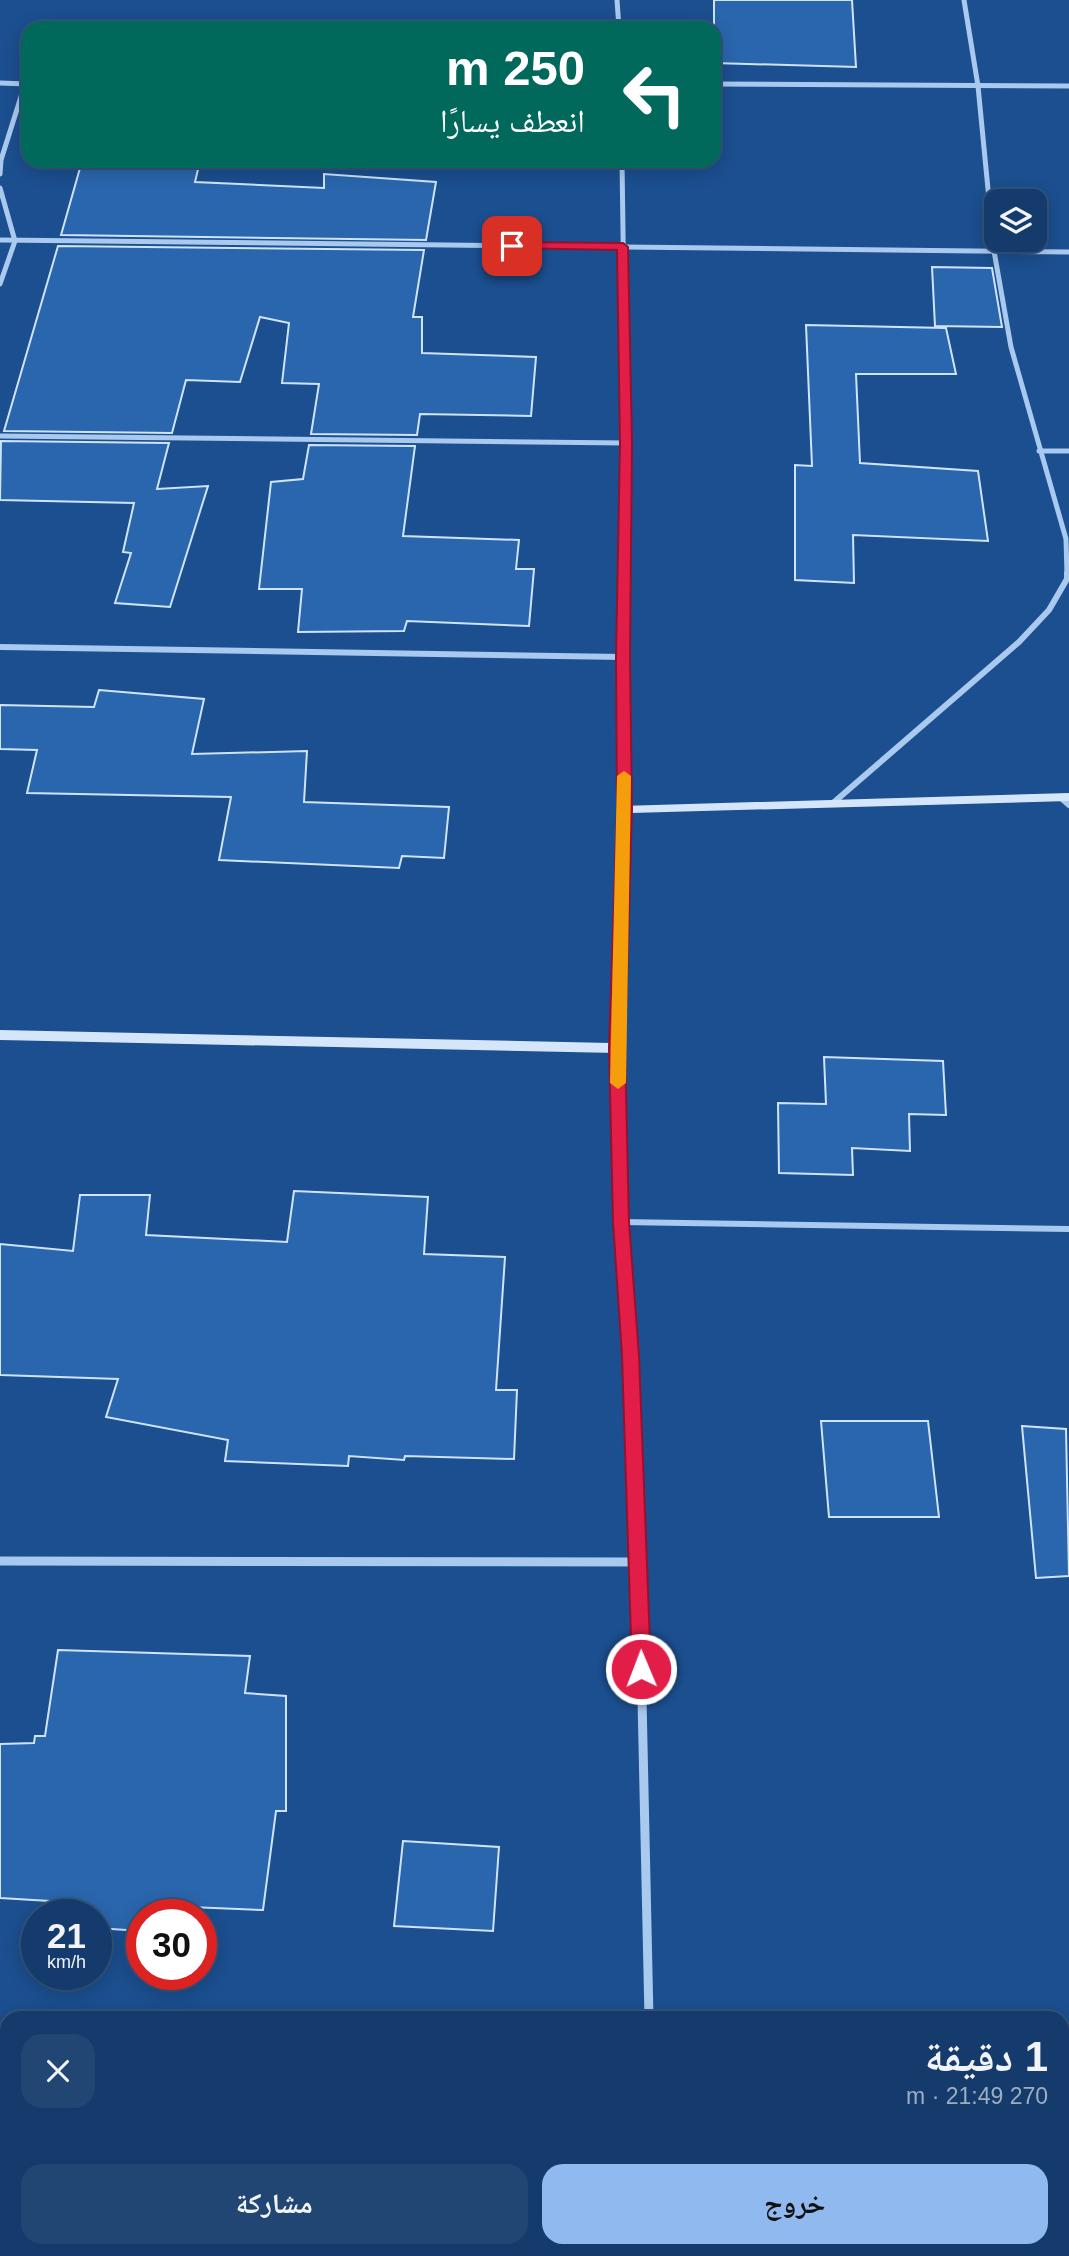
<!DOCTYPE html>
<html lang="ar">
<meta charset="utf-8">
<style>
:root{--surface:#143b6b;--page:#214673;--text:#f1f3f6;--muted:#9dadc1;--line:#33557e;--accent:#90b9f0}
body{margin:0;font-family:Arial,"Noto Naskh Arabic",sans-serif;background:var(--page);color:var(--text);direction:rtl;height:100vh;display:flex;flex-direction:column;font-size:26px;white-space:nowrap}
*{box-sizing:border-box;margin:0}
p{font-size:23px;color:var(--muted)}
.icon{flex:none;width:38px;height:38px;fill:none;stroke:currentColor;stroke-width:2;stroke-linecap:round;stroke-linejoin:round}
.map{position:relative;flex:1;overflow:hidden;direction:ltr}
.drawer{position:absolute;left:0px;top:2011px;width:1069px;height:247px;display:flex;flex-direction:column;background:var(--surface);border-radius:21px 21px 0 0;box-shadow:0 4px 18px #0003,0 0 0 2px var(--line);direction:rtl}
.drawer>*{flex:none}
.guide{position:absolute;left:21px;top:21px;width:700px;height:147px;border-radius:21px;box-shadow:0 4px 18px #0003,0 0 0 2px var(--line);direction:rtl;background:#00695c;color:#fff;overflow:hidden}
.controls{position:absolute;left:984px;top:189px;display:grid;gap:14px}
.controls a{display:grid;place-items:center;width:63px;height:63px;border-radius:14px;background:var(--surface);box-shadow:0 4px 18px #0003,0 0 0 2px var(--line);font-size:35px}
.speed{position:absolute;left:21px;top:1899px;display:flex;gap:14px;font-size:35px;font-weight:700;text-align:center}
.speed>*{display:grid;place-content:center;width:91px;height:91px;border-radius:50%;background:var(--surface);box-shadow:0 4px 18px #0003,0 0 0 2px var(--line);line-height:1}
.speed small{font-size:18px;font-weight:400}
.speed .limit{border:10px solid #d22;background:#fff;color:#111}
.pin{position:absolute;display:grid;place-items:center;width:60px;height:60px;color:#fff;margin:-30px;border-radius:14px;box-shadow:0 4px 10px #0006}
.me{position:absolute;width:77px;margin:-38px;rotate:359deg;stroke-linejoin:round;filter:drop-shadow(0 0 5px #0008)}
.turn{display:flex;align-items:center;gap:24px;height:147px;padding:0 21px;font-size:32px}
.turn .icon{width:91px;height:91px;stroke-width:2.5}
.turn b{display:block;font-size:49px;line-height:60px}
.round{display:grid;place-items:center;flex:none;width:74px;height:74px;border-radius:21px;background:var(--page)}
.headline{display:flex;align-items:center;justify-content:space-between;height:119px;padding:0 21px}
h1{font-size:42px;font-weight:800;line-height:52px}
.action{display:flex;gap:14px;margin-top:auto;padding:14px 21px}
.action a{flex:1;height:80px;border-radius:21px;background:var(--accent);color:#111;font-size:28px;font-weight:800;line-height:80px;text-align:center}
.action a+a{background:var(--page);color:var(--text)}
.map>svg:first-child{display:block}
</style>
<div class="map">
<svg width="1069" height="2256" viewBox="0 0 1069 2256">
<rect width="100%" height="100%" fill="#1b4f8f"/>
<g fill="#2a66ad" stroke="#cfe3fa" stroke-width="2">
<path d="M714 0H852L856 67 714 63Z"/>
<path d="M82 161H200L195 182 324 188V174L436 182 426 240 61 235Z"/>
<path d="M58 246 424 250 413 317H422V353L536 357 531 416 420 414 417 435 311 434 319 384 282 383 289 323 260 317 240 382 186 380 172 433 4 431Z"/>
<path d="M932 267 992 268 1002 327 935 326Z"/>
<path d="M806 325 946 328 956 374H856L860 463 978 471 988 541 853 535 854 583 795 580V465L812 466Z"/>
<path d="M1 441 169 443 157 489 208 486 170 607 115 603 131 553 123 552 134 503 0 500Z"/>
<path d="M309 445 415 446 403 536 519 540 516 569H534L529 626 407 621 404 631 298 632 302 589H259L271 482 303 479Z"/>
<path d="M99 690 204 699 192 754 307 751 304 802 449 807 444 858 402 856 399 868 219 860 231 797 27 793 37 750 0 749V705L94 707Z"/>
<path d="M824 1057 943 1061 946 1115 909 1114 910 1151 852 1148 853 1175 779 1173 778 1103 826 1104Z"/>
<path d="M294 1191 428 1197 424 1254 505 1257 496 1390H517L514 1459 405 1456 404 1460 349 1456 348 1466 225 1461 228 1440 106 1417 118 1379 0 1375V1244L73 1251 80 1195H150L146 1235 287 1242Z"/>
<path d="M821 1421H928L939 1517H829Z"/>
<path d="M1022 1426 1066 1429 1069 1576 1036 1578Z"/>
<path d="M58 1650 250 1656 245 1693 286 1696V1811H276L263 1910 166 1906 165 1914H142V1931L96 1928V1914H64L66 1902 0 1898V1744L34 1743 35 1736H45Z"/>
<path d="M403 1841 499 1847 493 1931 394 1926Z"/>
</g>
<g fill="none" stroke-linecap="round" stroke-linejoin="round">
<g stroke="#a9c9ee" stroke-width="5">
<path d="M617 0 619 28"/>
<path d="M964 0 978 86 994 251 1011 347 1066 539 1067 575"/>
<path d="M0 83 27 84"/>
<path d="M714 84 1069 86"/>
<path d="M622 161 626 443 624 575"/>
<path d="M0 174 1 160 25 84"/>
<path d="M0 188 15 241 0 284"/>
<path d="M0 240 1069 252"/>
<path d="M0 436 626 443"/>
<path d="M1039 451H1069"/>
</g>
<g stroke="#a9c9ee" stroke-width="6">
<path d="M624 573 625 809"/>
<path d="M0 647 623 657"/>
<path d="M1060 797 1069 805"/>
<path d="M833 803 1019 642 1049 610 1067 579V573"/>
<path d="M617 1048 621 1222 627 1311"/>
<path d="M621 1222 1069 1229"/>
</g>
<g stroke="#a9c9ee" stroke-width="9">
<path d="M627 1309 639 1562 649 2018"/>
<path d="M0 1561 639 1562"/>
<path d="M0 2041H7"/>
<path d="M1062 2187 1069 2181"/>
<path d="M1062 2194 1069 2203"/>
<path d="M649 2250V2256"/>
</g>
<path fill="#d6e6fa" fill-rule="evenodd" d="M1069 793V801L631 813 624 1048 617 1053 0 1040V1030L610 1043 621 806Z"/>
</g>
<path fill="#e11d48" stroke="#92132f" stroke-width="2" d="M512 242 623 243 628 247 632 443 630 657 632 809 625 1048 629 1222 639 1356 651 1669 648 1675 641 1678 635 1675 632 1669 622 1356 613 1222 609 1048 617 809 616 657 620 443 617 250 508 248V243Z"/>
<path fill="#f59e0b" d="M624 771 631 776 626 1083 618 1089 610 1083 617 776Z"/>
</svg>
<div class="controls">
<a><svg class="icon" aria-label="layers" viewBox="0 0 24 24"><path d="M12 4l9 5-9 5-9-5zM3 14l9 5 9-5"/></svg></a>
</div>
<div class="speed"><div>21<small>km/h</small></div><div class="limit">30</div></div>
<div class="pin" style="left:512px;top:246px;background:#d93025"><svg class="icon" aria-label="arrive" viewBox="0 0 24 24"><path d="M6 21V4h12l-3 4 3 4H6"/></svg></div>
<svg class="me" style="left:641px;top:1669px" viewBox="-20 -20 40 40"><circle r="17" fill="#e11d48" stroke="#fff" stroke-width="3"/><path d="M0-11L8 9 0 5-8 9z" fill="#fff"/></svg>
<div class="guide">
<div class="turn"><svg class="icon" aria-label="left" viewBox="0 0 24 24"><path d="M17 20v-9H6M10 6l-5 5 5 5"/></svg><div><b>250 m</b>انعطف يسارًا</div></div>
</div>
<section class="drawer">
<div class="headline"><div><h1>1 دقيقة</h1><p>270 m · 21:49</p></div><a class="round"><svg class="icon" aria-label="close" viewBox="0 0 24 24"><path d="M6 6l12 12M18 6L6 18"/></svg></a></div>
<div class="action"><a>خروج</a><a>مشاركة</a></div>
</section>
</div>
